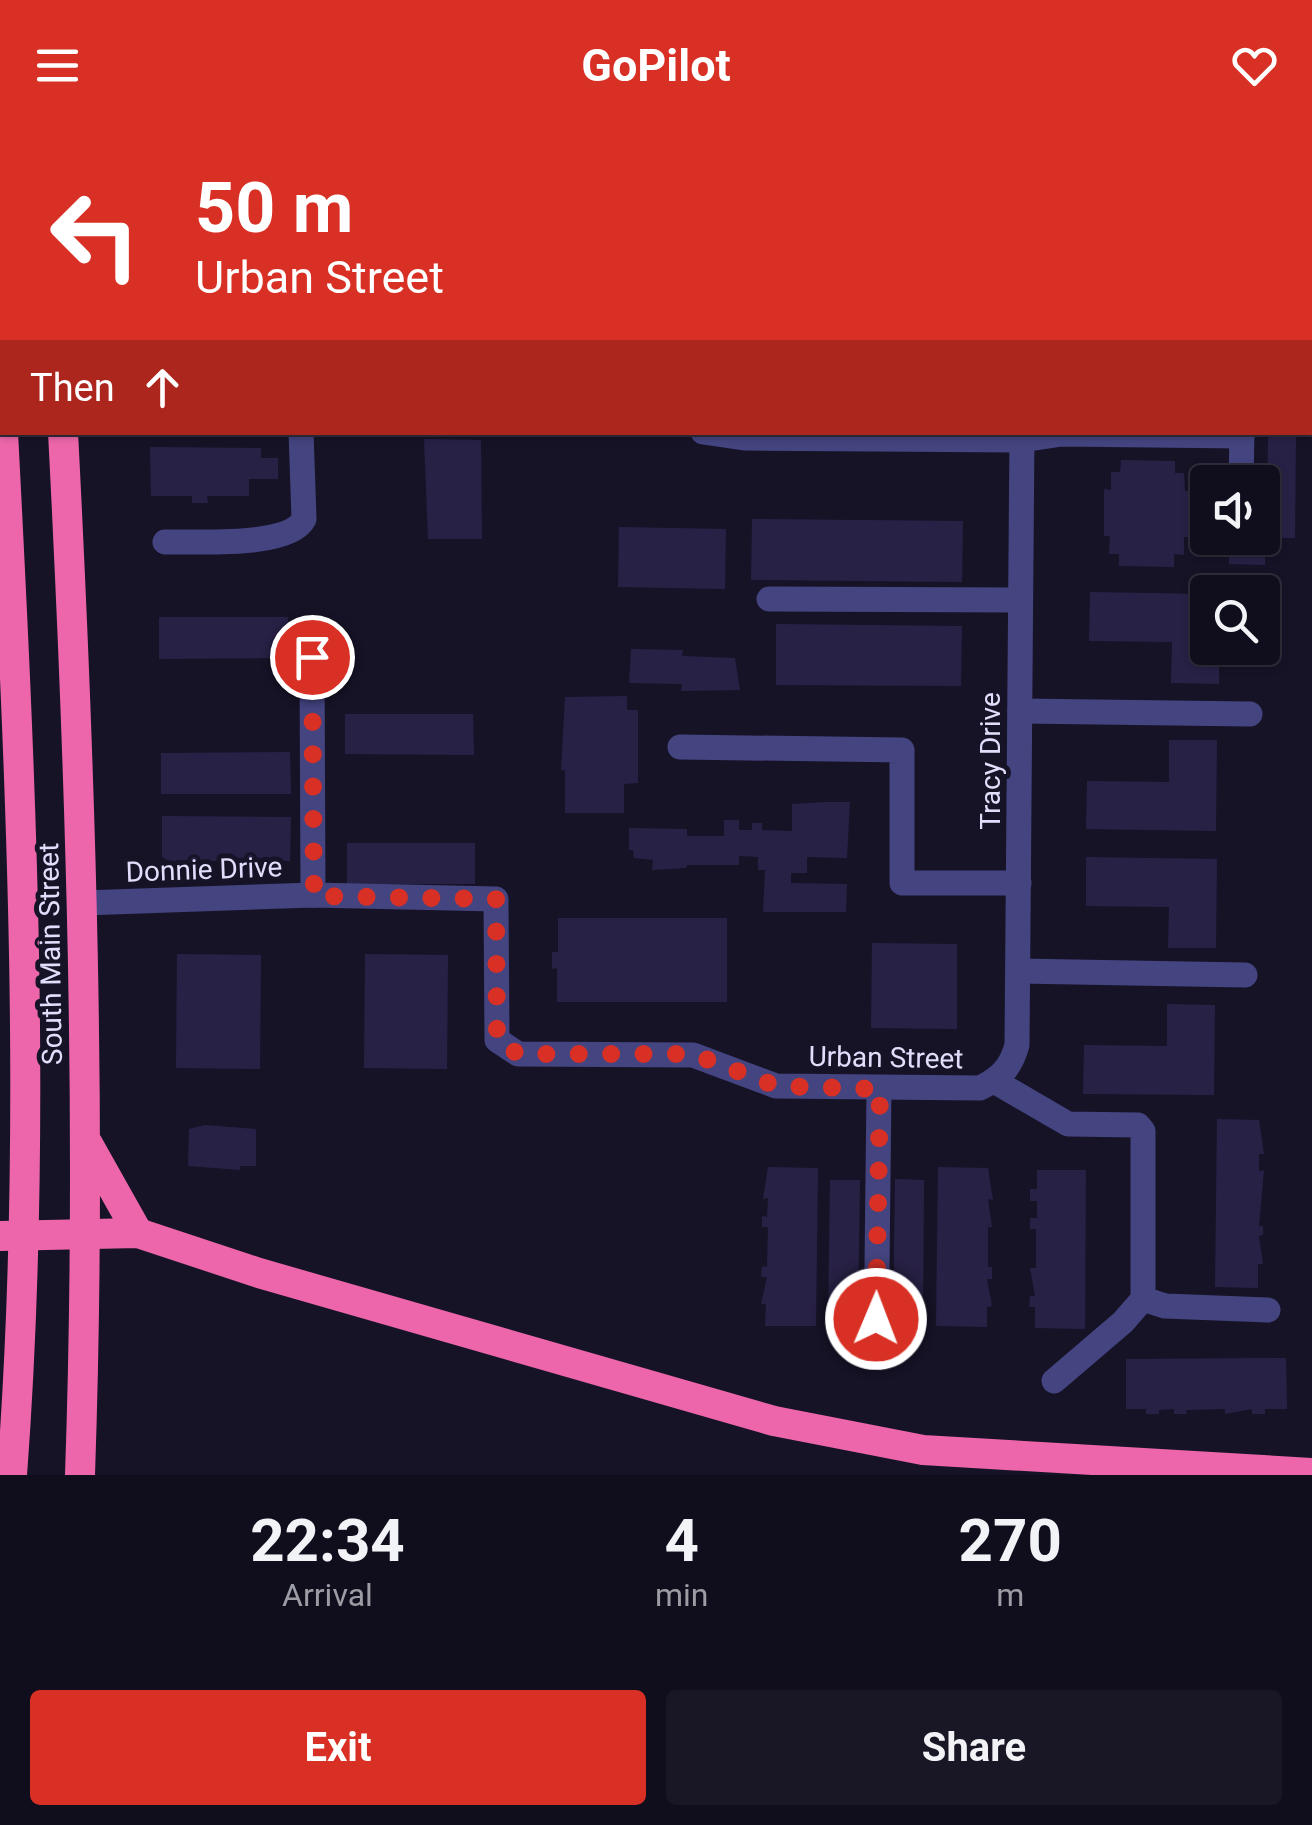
<!DOCTYPE html>
<style>
:root{--surface:#100e1d;--page:#191726;--text:#f1f3f6;--muted:#9c9ca4;--line:#302e3b;--accent:#d93025}
body{margin:0;font-family:Roboto,sans-serif;background:var(--page);color:var(--text);height:100vh;display:flex;flex-direction:column;font-size:38px;white-space:nowrap}
*{box-sizing:border-box;margin:0}
p{font-size:32px;color:var(--muted)}
.icon{flex:none;width:55px;height:55px;fill:none;stroke:currentColor;stroke-width:2;stroke-linecap:round;stroke-linejoin:round}
.map{position:relative;height:1345px;overflow:hidden}
.panel{display:flex;flex-direction:column;background:var(--surface);flex:1}
.panel>*{flex:none}
.guide{position:absolute;left:0px;top:0px;width:1312px;height:305px;box-shadow:0 2px 8px #0004,0 0 0 2px var(--line);background:#d93025;color:#fff;overflow:hidden}
.tools{position:absolute;left:1190px;top:335px;display:grid;gap:20px}
.tools a{display:grid;place-items:center;width:90px;height:90px;border-radius:10px;background:var(--surface);box-shadow:0 2px 8px #0004,0 0 0 2px var(--line);font-size:50px}
.pin{position:absolute;display:grid;place-items:center;width:85px;height:85px;color:#fff;margin:-42px;border:5px solid #fff;border-radius:50%;box-shadow:0 2px 10px #0007}
.me{position:absolute;width:110px;margin:-55px;rotate:1deg;stroke-linejoin:round;filter:drop-shadow(0 0 8px #0008)}
.turn{display:flex;align-items:center;gap:35px;height:210px;padding:0 30px;font-size:45px}
.turn .icon{width:130px;height:130px;stroke-width:2.5}
.turn b{display:block;font-size:70px;line-height:85px}
.then{display:flex;align-items:center;height:95px;padding:0 30px;background:#0003;gap:20px;font-size:38px}
.eta{display:flex;justify-content:space-evenly;align-items:center;height:170px;text-align:center}
.eta b{font-size:60px;font-weight:700;line-height:70px}
.primary-button{display:flex;gap:20px;margin-top:auto;padding:20px 30px}
.primary-button a{flex:1;height:115px;border-radius:10px;background:var(--accent);color:#fff;font-size:40px;font-weight:700;line-height:115px;text-align:center}
.primary-button a+a{background:var(--page);color:var(--text)}
header{display:flex;justify-content:space-between;align-items:center;height:130px;padding:0 30px;background:var(--accent);color:#fff;font-size:45px;font-weight:700}
.map>svg:first-child{display:block}
</style>
<header><svg class="icon" aria-label="menu" viewBox="0 0 24 24"><path d="M4 6h16M4 12h16M4 18h16"/></svg>GoPilot<svg class="icon" aria-label="heart" viewBox="0 0 24 24"><path d="M12 20l-8-8c-3-5 5-10 8-4 3-6 11-1 8 4z"/></svg></header>
<div class="map">
<svg width="1312" height="1345" viewBox="0 0 1312 1345">
<rect width="100%" height="100%" fill="#161327"/>
<g fill="#282146">
<path d="M1268 302H1296L1295 408H1267Z"/>
<path d="M424 309 481 310 482 409H428Z"/>
<path d="M150 317 261 318V328H278V349H249V366H207L208 373H192V366H151Z"/>
<path d="M1121 330 1175 331V343H1184L1185 361H1191L1190 407H1184V425L1174 424V437L1119 436V424H1109L1110 406H1104V359L1111 360V342H1120Z"/>
<path d="M752 389 963 391 962 452 751 450Z"/>
<path d="M619 397 726 399 725 459 618 457Z"/>
<path d="M1229 408H1265V435L1229 434Z"/>
<path d="M1090 462 1208 464V518H1219V554L1171 553 1172 512 1089 511Z"/>
<path d="M159 487H288V528L159 529Z"/>
<path d="M776 494 962 496 961 556 776 555Z"/>
<path d="M631 519 683 520 682 526 735 528 740 560 681 561 682 554 629 553Z"/>
<path d="M627 566V580H638V653L624 654V683H565V640H561L565 567Z"/>
<path d="M345 584H473L474 625 345 624Z"/>
<path d="M1169 610H1217L1216 701 1086 699 1087 651 1169 652Z"/>
<path d="M290 622 291 664H161V623Z"/>
<path d="M826 672H850L847 728 807 727V743H791V753L847 754 846 782H763L765 740H758V727L739 726V735H687L686 738 652 740 653 730 634 728 633 720H629V698L687 699V706H724V690H739V700H752V693H762V700L792 701V674Z"/>
<path d="M162 686 291 687 290 731H169L162 727Z"/>
<rect x="347" y="713" width="128" height="41"/>
<path d="M1086 727 1217 729 1216 818H1168L1169 777 1086 776Z"/>
<path d="M558 788H727V872H557V838L552 839V822H558Z"/>
<path d="M872 813 957 814V899L871 898Z"/>
<path d="M177 824 261 825 260 939 176 938Z"/>
<path d="M365 824 448 825 447 939 364 938Z"/>
<path d="M1167 874 1215 875 1214 965 1083 964 1084 915 1167 916Z"/>
<path d="M1217 989 1259 990 1264 1024H1259V1041L1264 1040 1259 1096H1263V1105L1259 1106 1263 1134H1258V1158L1215 1157Z"/>
<path d="M205 995 256 999V1036H240V1040L188 1036 189 999Z"/>
<path d="M768 1037 818 1038 816 1196H765L766 1174H761L767 1147H761L762 1136 767 1137 768 1097H762V1086L767 1087 768 1068 763 1069Z"/>
<path d="M938 1037 988 1038 993 1070 988 1069 992 1097H988V1137H992V1149H987L992 1176 987 1177V1197L936 1196Z"/>
<path d="M1037 1040H1086L1085 1199 1035 1198V1177H1029L1030 1166H1035L1030 1138H1036V1099H1030V1088H1037V1071H1030V1059H1037Z"/>
<path d="M895 1049 924 1050 923 1192H893Z"/>
<path d="M830 1050H860L858 1192 828 1191Z"/>
<path d="M1286 1228 1287 1279H1265V1284H1252V1279L1225 1284V1279L1186 1280 1187 1284H1174V1279L1159 1280V1284H1146V1279H1126V1229Z"/>
</g>
<g fill="none" stroke-linecap="round" stroke-linejoin="round">
<g stroke="#444481" stroke-width="25">
<path d="M617 2V0"/>
<path d="M788 2V0"/>
<path d="M1026 2V0"/>
<path d="M1243 2V0"/>
<path d="M703 302 744 308 1022 310 1062 304 1242 306"/>
<path d="M1241 352 1242 302"/>
<path d="M165 412C197 411 289 418 304 389L301 302"/>
<path d="M769 469 1020 470"/>
<path d="M312 527 313 765"/>
<path d="M1020 581 1250 584"/>
<path d="M680 617 902 620V753H1019"/>
<path d="M83 773 313 765 496 769 497 910 518 924 693 925 776 956 980 958C1001 948 1011 937 1017 915L1022 302"/>
<path d="M1018 841 1245 845"/>
<path d="M994 951 1068 994 1138 995 1143 1001V1169L1123 1192 1054 1251"/>
<path d="M1143 1169 1165 1176 1268 1180"/>
<path d="M876 1227 879 959"/>
</g>
<g stroke="#ed66ab" stroke-width="30">
<path d="M45 0V2"/>
<path d="M0 250 2 298"/>
<path d="M3 302C21 650 38 998 12 1345"/>
<path d="M63 302C81 650 92 997 80 1345"/>
<path d="M88 1014 138 1103"/>
<path d="M0 1106 138 1103 259 1143 774 1291 923 1320 1312 1343"/>
</g>
</g>
<g fill="none" stroke-linecap="round" stroke-linejoin="round">
<path stroke="#d93025" stroke-width="18" stroke-dasharray="0 32.4" d="M312 527 314 766 496 769 497 910 518 924H693L776 956 880 959 876 1189"/>
</g>
<g text-anchor="middle" stroke-width="10" stroke-linejoin="round" paint-order="stroke">
<g font-size="28" fill="#e0defb" stroke="#161327">
<text transform="translate(990 631) rotate(-90)" y="10">Tracy Drive</text>
<text transform="translate(204 739) rotate(-2)" y="10">Donnie Drive</text>
<text transform="translate(50 824) rotate(-91)" y="10">South Main Street</text>
<text transform="translate(886 927) rotate(1)" y="10">Urban Street</text>
</g>
</g>
</svg>
<div class="tools">
<a><svg class="icon" aria-label="sound" viewBox="0 0 24 24"><path d="M4 9h4l5-4v14l-5-4H4zM17 9q2 3 0 6"/></svg></a>
<a><svg class="icon" aria-label="search" viewBox="0 0 24 24"><circle cx="10" cy="10" r="6"/><path d="M15 15l6 6"/></svg></a>
</div>
<div class="pin" style="left:312px;top:527px;background:#d93025"><svg class="icon" aria-label="arrive" viewBox="0 0 24 24"><path d="M6 21V4h12l-3 4 3 4H6"/></svg></div>
<svg class="me" style="left:876px;top:1189px" viewBox="-20 -20 40 40"><circle r="17" fill="#d93025" stroke="#fff" stroke-width="3"/><path d="M0-11L8 9 0 5-8 9z" fill="#fff"/></svg>
<div class="guide">
<div class="turn"><svg class="icon" aria-label="left" viewBox="0 0 24 24"><path d="M17 20v-9H6M10 6l-5 5 5 5"/></svg><div><b>50 m</b>Urban Street</div></div>
<div class="then">Then<svg class="icon" aria-label="ahead" viewBox="0 0 24 24"><path d="M12 20V5M6 11l6-6 6 6"/></svg></div>
</div>
</div>
<section class="panel">
<div class="eta">
<div><b>22:34</b><p>Arrival</p></div>
<div><b>4</b><p>min</p></div>
<div><b>270</b><p>m</p></div>
</div>
<div class="primary-button"><a>Exit</a><a>Share</a></div>
</section>
